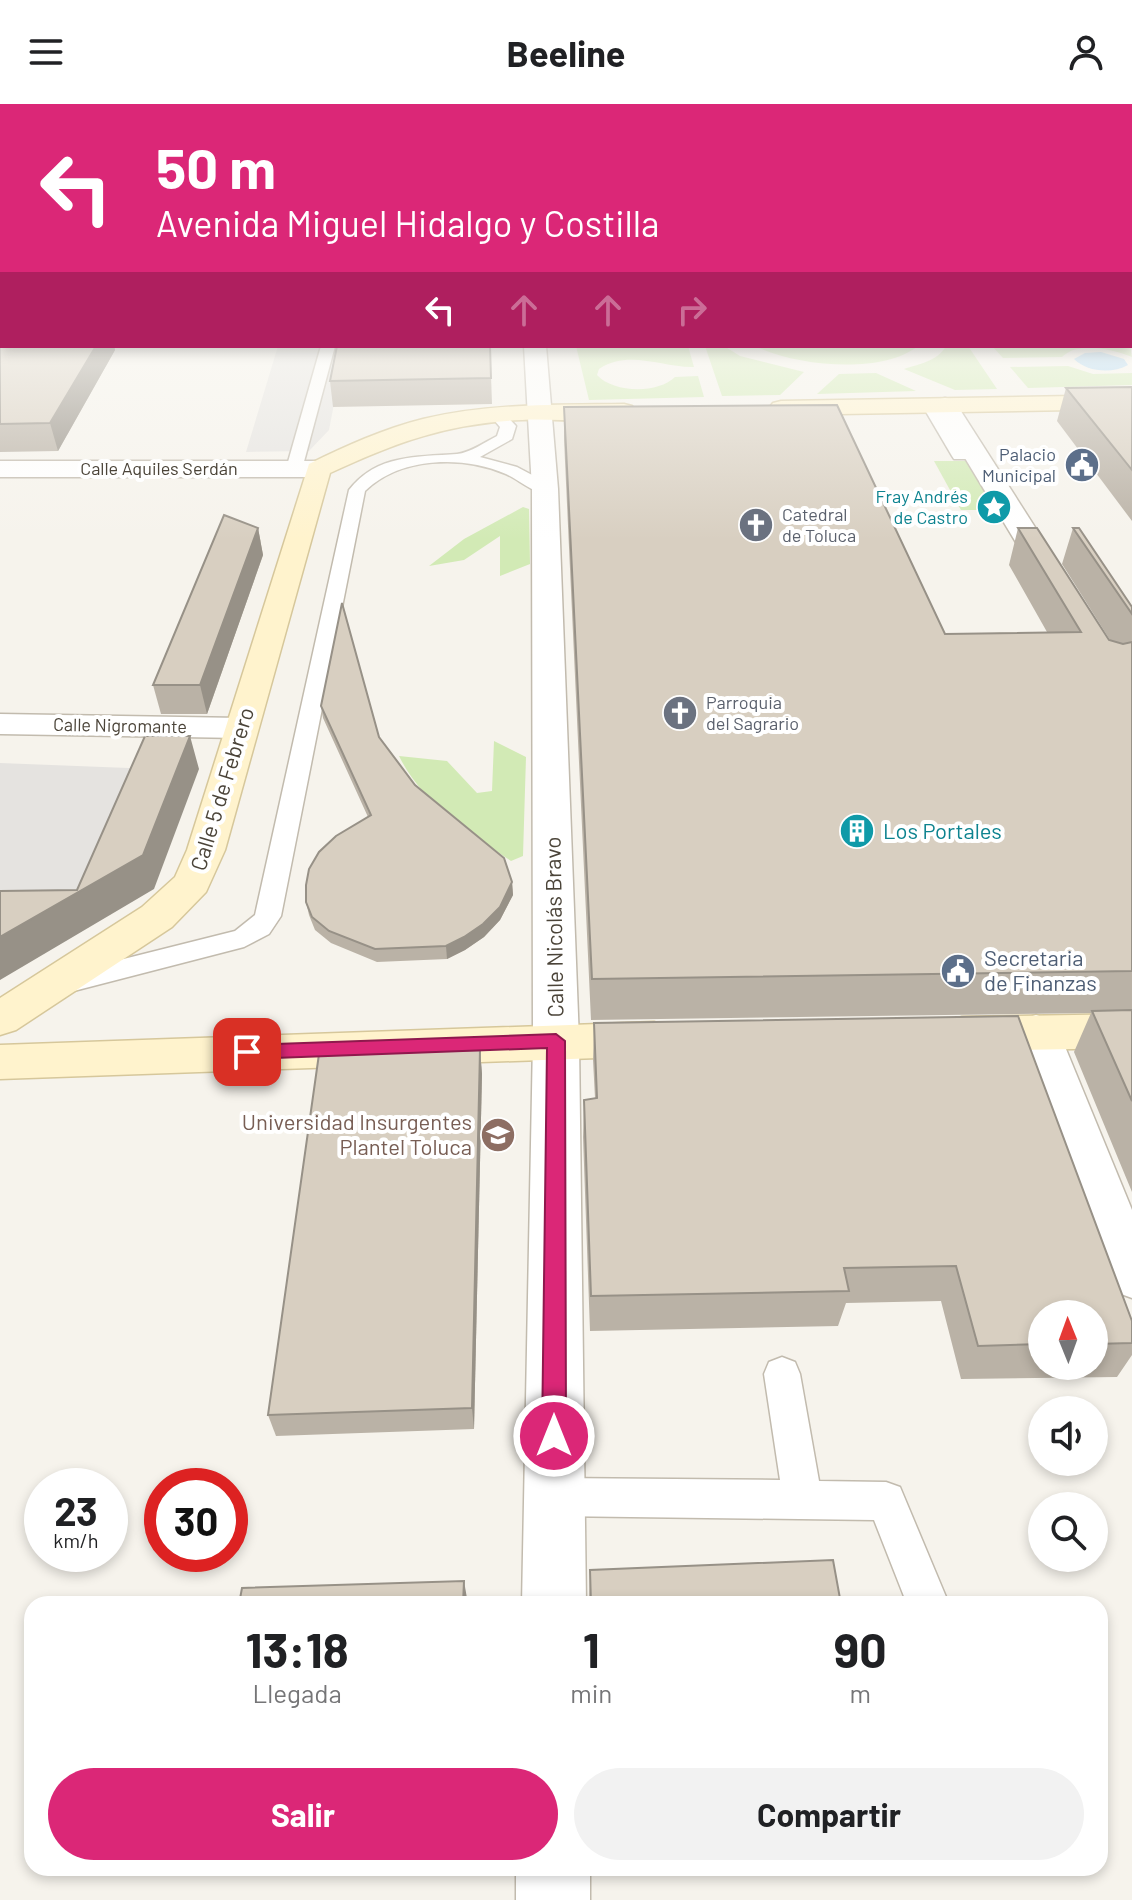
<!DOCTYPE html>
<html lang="es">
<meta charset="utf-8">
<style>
:root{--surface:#fff;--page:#f2f2f2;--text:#202124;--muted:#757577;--accent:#db2777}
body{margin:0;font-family:Barlow,sans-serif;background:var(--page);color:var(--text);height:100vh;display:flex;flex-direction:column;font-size:30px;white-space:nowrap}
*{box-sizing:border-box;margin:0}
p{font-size:26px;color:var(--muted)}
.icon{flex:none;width:44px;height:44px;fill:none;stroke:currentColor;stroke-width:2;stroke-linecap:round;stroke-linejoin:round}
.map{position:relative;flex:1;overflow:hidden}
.panel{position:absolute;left:24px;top:1492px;width:1084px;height:280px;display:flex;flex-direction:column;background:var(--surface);border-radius:24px;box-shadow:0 4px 12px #0003}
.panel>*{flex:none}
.top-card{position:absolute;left:0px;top:0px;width:1132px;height:244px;box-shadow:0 4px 12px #0003;background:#db2777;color:#fff;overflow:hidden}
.needle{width:52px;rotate:359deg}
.tools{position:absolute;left:1028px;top:1196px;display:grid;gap:16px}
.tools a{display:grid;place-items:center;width:80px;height:80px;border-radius:50%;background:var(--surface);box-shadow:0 4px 12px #0003;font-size:40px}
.speed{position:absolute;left:24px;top:1364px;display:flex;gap:16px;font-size:40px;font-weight:700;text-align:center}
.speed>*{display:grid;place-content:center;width:104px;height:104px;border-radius:50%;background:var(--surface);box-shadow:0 4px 12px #0003;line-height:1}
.speed small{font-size:20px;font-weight:400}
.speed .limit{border:12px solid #d22;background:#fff;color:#111}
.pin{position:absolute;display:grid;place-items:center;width:68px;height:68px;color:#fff;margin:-34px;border-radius:16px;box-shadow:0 4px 12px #0006}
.me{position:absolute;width:88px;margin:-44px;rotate:0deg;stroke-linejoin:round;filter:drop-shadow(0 0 6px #0008)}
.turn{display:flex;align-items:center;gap:28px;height:168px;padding:0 24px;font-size:36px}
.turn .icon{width:104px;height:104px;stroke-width:2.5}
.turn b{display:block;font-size:56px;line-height:68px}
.lanes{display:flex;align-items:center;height:76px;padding:0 24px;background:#0003;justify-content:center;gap:40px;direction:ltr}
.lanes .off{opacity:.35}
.eta{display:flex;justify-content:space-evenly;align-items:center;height:136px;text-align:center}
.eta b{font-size:48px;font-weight:700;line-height:56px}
.button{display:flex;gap:16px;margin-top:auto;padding:16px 24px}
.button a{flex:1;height:92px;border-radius:48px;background:var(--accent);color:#fff;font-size:32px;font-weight:700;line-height:92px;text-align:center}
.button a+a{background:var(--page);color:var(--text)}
header{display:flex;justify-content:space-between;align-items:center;height:104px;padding:0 24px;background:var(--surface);font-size:36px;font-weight:700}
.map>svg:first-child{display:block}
</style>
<header><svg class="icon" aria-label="menu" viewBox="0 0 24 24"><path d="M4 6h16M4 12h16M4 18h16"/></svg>Beeline<svg class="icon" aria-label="person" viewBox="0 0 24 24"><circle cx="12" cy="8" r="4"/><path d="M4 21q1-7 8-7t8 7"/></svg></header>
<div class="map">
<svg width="1132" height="1796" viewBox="0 0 1132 1796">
<rect width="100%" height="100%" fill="#f6f3ec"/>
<g fill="#d2eab5">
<path d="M576 242H688L694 263C663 264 629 245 599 265L597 271C613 289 658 290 675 273L698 272 704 293 589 296Z"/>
<path d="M705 242H724L740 252 804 268 780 291 722 292Z"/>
<path d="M755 242H918C882 271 795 262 755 242Z"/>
<path d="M946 242H968L997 285 955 286 904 265C919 260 938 257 946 242Z"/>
<path d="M992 242H1130L1132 253C1112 245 1078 237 1062 253L1003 254Z"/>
<path d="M1068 262 1093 270 1132 269V281L1028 284 1010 263Z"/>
<path d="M876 269 916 287 817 290 839 270Z"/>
<path d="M934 357H972L1001 406H961Z"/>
<path d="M523 403 529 405 530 460 500 472V432L464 456 429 462 464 435Z"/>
<path d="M494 637 526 653 523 752 511 757C469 728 422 699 399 652L447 657 477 689 492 687Z"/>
</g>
<g fill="#e5e3e0">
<path d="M278 242H345L329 326 309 347 246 348Z"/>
<path d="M0 659 154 665 105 784 38 821 0 822Z"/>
</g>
<path fill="#a9d4f2" d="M1101 248 1124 255 1128 261C1112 270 1087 268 1074 255L1085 249Z"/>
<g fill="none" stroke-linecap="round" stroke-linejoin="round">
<g stroke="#c2bbae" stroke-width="3">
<g id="lane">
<rect x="0" y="204" width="2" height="8"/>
<path d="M321 242H335L302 365 294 370 286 365Z"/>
<path d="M929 297 936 301 968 352 966 355H954L952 352 922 301Z"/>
<path d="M497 305 502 307 516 322 512 335 480 353 517 363 551 381 553 385 551 389C536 392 520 376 506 370 462 351 400 353 365 387L281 812 269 830 244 843 66 889 56 886 52 879 56 872 235 827 255 811 349 386C377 350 417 353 457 350 470 349 485 338 497 332L500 323 489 310Z"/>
<path d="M782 1253 795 1258 800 1270 819 1377 886 1378 900 1383 949 1500H907L874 1416 554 1412 540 1407 535 1393 540 1379 554 1374 780 1376 764 1270 769 1258Z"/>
</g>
</g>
<g stroke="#c2bbae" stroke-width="3">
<g id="street">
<path d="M524 242H546L558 385 579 937 586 1500H522L533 937 532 385Z"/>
<path d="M945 294 953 296 957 301 1068 475 1063 481 1053 484 1043 481 1038 475 933 301 937 296Z"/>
<path d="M0 357H318L327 360 331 365 327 370 318 373H0Z"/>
<path d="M0 610 241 614 253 617 258 624 253 631 241 634 0 630Z"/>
<path d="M1036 911 1052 916 1059 928 1132 1106V1194L1113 1187 1105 1171 1013 928 1020 916Z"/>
<rect x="516" y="1764" width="74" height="32"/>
</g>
</g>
<g stroke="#d6c79b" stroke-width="3">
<g id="secondary">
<rect x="0" y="196" width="2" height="12"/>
<path d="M1132 291V305L781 311 773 309 769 304 773 299 781 297Z"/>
<path d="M624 300 632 302 636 307 632 312C598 321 558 314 522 316 449 319 396 338 330 369L225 746 206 788 172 823 16 926 0 931V894L142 803 175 773 187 746 309 360C346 342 383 325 423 315 489 299 557 301 624 300Z"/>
<path d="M1132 910V944L962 947 946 942 939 930 946 918 962 913Z"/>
<path d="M654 918 670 923 677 935 670 947 654 952 0 975V941Z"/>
</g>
</g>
<use href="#lane" fill="#fff" fill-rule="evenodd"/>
<use href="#street" fill="#fff" fill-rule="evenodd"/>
<use href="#secondary" fill="#fff3cd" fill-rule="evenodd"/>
</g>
<g fill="#bab2a6" fill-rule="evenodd">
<path d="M1130 185H1132V217L1130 215Z"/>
<path d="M0 223 2 242H114L115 246 58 347 0 348Z"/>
<path d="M490 242 492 300 333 303 330 277Z"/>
<path d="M1132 283V417L1057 317 1066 284Z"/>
<path d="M564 303 945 530 1047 528 1009 461 1018 424 1109 536H1110L1062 460 1073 424 1132 503V1088L1074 948 1091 909 591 916 564 336Z"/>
<path d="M258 424 263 451 207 610H161L153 581Z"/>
<path d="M321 602 379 633 415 681 512 778 513 791 500 816 484 833 465 846 447 855 377 858 331 839 315 826 309 811 306 798 368 713 323 614Z"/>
<path d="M594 919 1132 1217V1251L1117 1273 961 1275 941 1197 846 1199 838 1222 590 1227 583 1033 584 996 595 994 593 956ZM1042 1210H1094V1262H1042Z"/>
<path d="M480 946 482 970 474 1325 276 1332 268 1311Z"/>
<path d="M590 1466 841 1500H589Z"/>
</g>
<g fill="#979187">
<path d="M96 242H114L115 246 58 347 50 319Z"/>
<path d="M258 424 263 451 207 610 200 581Z"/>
<path d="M190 632 199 665 154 785 0 876V833L143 751Z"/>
<path d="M512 778 513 791 500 816 484 833 465 846 447 855 446 842Z"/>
<path d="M480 946 482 970 474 1325 472 1304Z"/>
<path d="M464 1477 468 1500H463Z"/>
</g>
<g fill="#d8cfc1" stroke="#979187" stroke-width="2">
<path d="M0 223H2V242H96L50 319 0 320Z"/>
<path d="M337 242H490L491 274 330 277Z"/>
<path d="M1132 283V366L1066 284Z"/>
<path d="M837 301 945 530 1081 528 1018 424H1037L1109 536 1123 540 1132 538V867L592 875 564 303Z"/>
<path d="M224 411 258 424 200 581H153Z"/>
<path d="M1073 424H1079L1132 503V510Z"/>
<path d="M342 499 379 633 415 681 504 754 512 778 500 803 483 820 464 833 446 842 375 845 329 827 312 813 306 798V781L309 765 319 748 336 732 371 711 321 602Z"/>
<path d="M145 632H190L143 751 0 833V787L77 786Z"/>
<path d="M1132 906V997L1092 907Z"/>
<path d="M1018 912 1132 1217V1239L1094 1240V1210H1042V1240L978 1242 956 1162 844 1164 849 1187 591 1192 584 996 597 994 594 919Z"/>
<path d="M480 946 472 1304 268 1311 319 950Z"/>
<path d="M833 1456 841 1500H591L590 1466Z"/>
<path d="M464 1477 463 1500H239L242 1484Z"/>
</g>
<linearGradient id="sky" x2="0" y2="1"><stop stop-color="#8fc1ec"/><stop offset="0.42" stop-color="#fbfaf6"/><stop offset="1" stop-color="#fbfaf6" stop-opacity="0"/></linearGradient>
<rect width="1132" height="436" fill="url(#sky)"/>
<path fill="#db2777" stroke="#8e194d" stroke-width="2" d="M556 930 565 937 566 1332 563 1340 554 1344 546 1340 542 1332 547 944 247 955 238 948 247 941Z"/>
<defs>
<g id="civic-disc" transform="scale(1.8)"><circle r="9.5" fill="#5c6f8a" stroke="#fff"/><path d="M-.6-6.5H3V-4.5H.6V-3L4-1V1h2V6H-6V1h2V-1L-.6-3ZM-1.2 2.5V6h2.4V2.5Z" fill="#fff"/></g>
<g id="sight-disc" transform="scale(1.8)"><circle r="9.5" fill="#0f9aa8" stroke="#fff"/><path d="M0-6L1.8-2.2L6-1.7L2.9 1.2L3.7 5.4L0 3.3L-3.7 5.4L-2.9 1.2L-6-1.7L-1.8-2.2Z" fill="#fff"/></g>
<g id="church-disc" transform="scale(1.8)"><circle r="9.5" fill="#6b7280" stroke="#fff"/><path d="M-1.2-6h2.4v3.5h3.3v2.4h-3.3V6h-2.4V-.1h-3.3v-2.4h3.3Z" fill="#fff"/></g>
<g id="building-disc" transform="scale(1.8)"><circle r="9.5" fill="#0f9aa8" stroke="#fff"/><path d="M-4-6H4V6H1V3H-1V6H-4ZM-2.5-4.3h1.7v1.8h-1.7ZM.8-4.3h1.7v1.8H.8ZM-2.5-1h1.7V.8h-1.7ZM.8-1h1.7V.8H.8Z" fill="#fff"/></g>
<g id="university-disc" transform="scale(1.8)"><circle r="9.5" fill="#8d6e63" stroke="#fff"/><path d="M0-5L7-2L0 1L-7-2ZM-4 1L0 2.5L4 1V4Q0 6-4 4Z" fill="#fff"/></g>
</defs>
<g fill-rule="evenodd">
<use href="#civic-disc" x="1082" y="361"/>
<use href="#sight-disc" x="994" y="403"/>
<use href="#church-disc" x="756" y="421"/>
<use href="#church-disc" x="680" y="609"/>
<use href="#building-disc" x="857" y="727"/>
<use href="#civic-disc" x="958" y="867"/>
<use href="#university-disc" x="498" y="1031"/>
</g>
<g text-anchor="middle" stroke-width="8" stroke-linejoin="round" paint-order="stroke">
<g font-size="18" fill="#4e5e75" stroke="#fff" text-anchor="end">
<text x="1056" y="357">Palacio<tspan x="1056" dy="21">Municipal</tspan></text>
</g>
<g font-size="18" fill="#4b4439" stroke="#fff">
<text x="159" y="371">Calle Aquiles Serdán</text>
<text transform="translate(120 622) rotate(1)" y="6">Calle Nigromante</text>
</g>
<g font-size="18" fill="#0d838f" stroke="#fff" text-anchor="end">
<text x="968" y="399">Fray Andrés<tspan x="968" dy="21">de Castro</tspan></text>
</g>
<g font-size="18" fill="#5b616d" stroke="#fff" text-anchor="start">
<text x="782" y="417">Catedral<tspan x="782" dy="21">de Toluca</tspan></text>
<text x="706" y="605">Parroquia<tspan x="706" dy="21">del Sagrario</tspan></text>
</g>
<g font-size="22" fill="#4b4439" stroke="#fff">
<text transform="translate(222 685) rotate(-73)" y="8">Calle 5 de Febrero</text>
<text transform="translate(554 823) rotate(-91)" y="8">Calle Nicolás Bravo</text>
</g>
<g font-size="22" fill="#0d838f" stroke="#fff" text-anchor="start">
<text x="883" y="735">Los Portales</text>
</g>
<g font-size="22" fill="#4e5e75" stroke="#fff" text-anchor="start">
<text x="984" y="862">Secretaria<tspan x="984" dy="25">de Finanzas</tspan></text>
</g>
<g font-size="22" fill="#785e54" stroke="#fff" text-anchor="end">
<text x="472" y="1026">Universidad Insurgentes<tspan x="472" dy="25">Plantel Toluca</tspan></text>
</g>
</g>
</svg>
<div class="tools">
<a><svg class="needle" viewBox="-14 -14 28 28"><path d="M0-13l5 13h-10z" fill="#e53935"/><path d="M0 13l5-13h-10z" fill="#757577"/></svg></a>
<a><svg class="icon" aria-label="sound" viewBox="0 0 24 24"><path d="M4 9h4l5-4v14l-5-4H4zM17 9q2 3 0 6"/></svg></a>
<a><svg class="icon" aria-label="search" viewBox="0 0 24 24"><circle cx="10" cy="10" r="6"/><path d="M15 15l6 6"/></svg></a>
</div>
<div class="speed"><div>23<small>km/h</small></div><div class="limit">30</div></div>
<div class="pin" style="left:247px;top:948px;background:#d93025"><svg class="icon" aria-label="arrive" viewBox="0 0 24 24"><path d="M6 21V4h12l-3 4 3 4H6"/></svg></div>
<svg class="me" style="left:554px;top:1332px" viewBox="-20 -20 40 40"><circle r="17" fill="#db2777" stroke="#fff" stroke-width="3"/><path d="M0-11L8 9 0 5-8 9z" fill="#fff"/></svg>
<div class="top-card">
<div class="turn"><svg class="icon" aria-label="left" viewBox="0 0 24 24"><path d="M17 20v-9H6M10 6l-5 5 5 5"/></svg><div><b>50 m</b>Avenida Miguel Hidalgo y Costilla</div></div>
<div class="lanes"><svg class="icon" aria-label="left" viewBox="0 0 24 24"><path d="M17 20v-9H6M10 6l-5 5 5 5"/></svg><svg class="icon off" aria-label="ahead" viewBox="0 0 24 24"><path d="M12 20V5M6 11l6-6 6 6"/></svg><svg class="icon off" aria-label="ahead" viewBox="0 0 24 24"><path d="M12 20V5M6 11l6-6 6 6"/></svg><svg class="icon off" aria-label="right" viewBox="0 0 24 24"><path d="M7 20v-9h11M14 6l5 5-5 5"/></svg></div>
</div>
<section class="panel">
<div class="eta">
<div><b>13:18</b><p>Llegada</p></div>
<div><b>1</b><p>min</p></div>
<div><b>90</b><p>m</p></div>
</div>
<div class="button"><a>Salir</a><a>Compartir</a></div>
</section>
</div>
